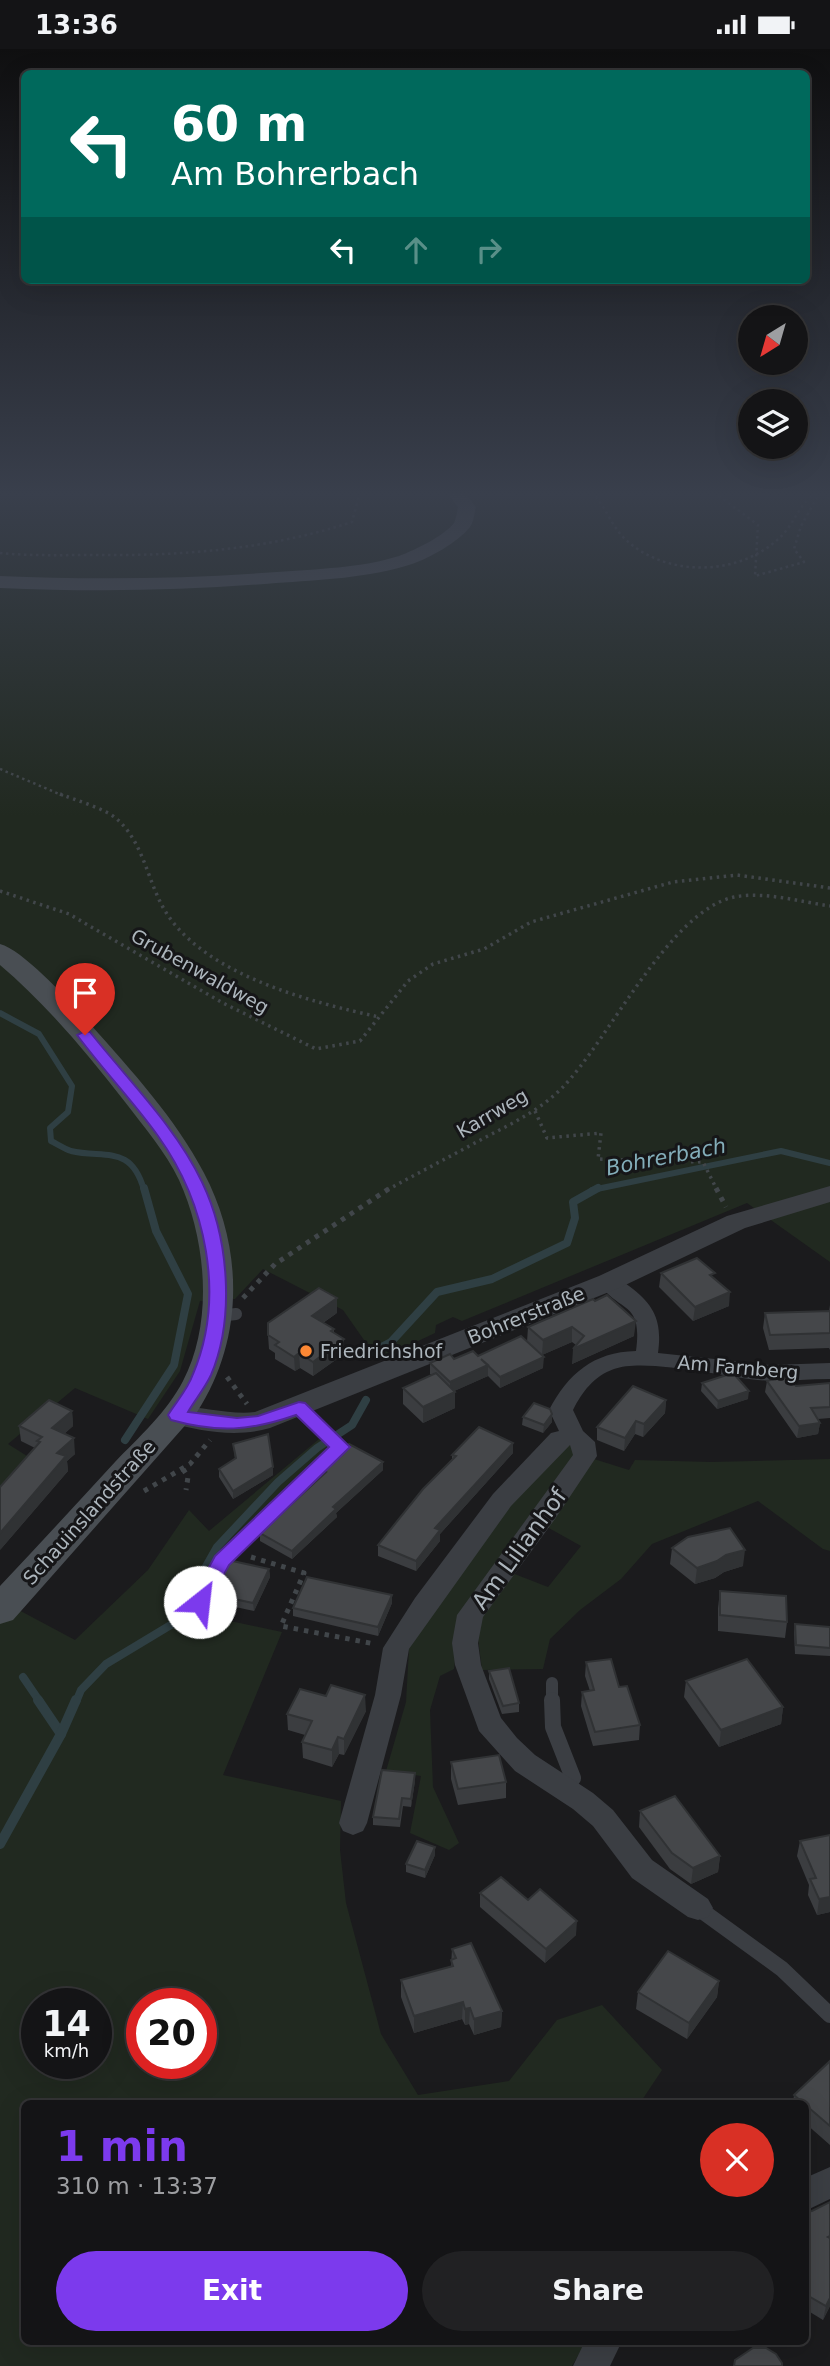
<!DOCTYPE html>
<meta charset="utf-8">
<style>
:root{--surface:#141416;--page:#212123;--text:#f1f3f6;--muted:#9d9ea1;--line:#333335;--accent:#7c3aed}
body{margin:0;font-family:"DejaVu Sans",sans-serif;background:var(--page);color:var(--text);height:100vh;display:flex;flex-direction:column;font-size:26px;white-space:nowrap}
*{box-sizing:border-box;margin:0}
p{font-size:23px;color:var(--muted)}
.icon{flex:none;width:38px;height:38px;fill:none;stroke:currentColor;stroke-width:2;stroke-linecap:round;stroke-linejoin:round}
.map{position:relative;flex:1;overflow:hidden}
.drawer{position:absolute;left:21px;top:2051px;width:788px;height:245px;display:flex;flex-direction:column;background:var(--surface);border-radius:10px;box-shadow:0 7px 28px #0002,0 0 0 2px var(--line)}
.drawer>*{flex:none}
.banner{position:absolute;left:21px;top:21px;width:789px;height:214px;border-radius:10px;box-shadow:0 7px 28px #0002,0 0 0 2px var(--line);background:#00695c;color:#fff;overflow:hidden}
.needle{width:46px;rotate:217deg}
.tools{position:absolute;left:738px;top:256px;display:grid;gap:14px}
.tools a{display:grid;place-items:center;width:70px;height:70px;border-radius:50%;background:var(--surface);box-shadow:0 7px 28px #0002,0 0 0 2px var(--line);font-size:35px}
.speed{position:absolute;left:21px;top:1939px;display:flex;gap:14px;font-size:35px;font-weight:700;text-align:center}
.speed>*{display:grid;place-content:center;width:91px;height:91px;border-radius:50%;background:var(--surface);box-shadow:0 7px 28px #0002,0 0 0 2px var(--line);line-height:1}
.speed small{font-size:18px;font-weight:400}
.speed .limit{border:10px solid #d22;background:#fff;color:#111}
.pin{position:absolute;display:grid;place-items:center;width:60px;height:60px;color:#fff;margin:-72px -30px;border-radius:50% 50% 50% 0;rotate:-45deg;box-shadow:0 0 7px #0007}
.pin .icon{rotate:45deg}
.me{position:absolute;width:77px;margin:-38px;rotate:29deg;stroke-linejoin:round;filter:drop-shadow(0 0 5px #0008)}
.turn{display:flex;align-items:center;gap:24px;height:147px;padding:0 35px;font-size:32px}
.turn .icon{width:91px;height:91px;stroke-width:2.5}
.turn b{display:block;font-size:49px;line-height:60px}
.lanes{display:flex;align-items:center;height:66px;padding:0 35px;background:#0003;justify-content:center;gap:35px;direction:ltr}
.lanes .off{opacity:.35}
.round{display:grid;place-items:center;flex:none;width:74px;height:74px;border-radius:37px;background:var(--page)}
.head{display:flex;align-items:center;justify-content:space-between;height:119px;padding:0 35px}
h1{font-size:42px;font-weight:600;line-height:52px;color:var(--accent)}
.action{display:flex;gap:14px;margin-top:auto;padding:14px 35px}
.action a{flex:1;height:80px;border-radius:42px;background:var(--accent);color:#fff;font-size:28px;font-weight:600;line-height:80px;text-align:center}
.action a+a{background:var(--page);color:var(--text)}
.status{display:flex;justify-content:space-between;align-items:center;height:49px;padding:0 35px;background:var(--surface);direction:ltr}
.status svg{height:19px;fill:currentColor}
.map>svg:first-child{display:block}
</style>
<div class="status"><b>13:36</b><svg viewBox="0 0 49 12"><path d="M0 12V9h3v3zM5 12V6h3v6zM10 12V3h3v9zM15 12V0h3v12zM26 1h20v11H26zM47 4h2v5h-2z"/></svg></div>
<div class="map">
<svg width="830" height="2317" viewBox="0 0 830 2317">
<rect width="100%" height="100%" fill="#1b1b1d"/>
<g fill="#212920" fill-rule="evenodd">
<path d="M0 443H830V1213L747 1154 462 1272 453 1268 436 1276 435 1284 378 1311 343 1261 263 1220 235 1250 200 1252 180 1322 148 1370 75 1339 8 1395 27 1407 0 1440Z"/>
<path d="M319 1390 330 1399 225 1497 188 1563 282 1583 223 1726 341 1752 340 1801 346 1854 381 1985 418 2046 509 2032 557 1971 602 1956 662 2021 640 2054H24V2292L586 2293 572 2317H0V1551L75 1591 148 1521 189 1461 209 1482ZM37 1955H96V2014H37ZM142 1955H201V2014H142Z"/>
<path d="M568 1393 576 1403 459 1576 454 1620 440 1627 430 1661 433 1738 459 1794 449 1801 410 1784 421 1727 386 1722 406 1653 409 1600 445 1542 504 1457Z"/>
<path d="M594 1410 629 1421 635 1411 711 1413 830 1410V1502L823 1500 758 1452 652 1495 621 1530 580 1561 550 1590 543 1620 482 1621 476 1574 512 1524 548 1538 581 1497 547 1478Z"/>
</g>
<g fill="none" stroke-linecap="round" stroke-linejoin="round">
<g stroke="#2f3f43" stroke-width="6">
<path d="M0 964 39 985 72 1037 68 1063 50 1079 51 1092C57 1095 65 1100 71 1102 105 1110 131 1095 144 1141"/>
<path d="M592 1141 781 1102 830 1114"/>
</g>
<g stroke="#2f3f43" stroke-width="8">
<path d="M370 1304 391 1293 437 1243 492 1230 567 1194 575 1169 573 1153 598 1139"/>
<path d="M125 1391 174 1316 188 1245 156 1182 144 1139"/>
<path d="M23 1628 40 1653"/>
<path d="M76 1653 81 1641 106 1615 174 1574 217 1498 278 1433 317 1399 352 1376 366 1351"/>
</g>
<g stroke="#2f3f43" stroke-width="10">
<path d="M38 1651 61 1685"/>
<path d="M0 1795 61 1685 76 1651"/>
</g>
<g stroke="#41464a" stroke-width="2.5" stroke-dasharray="2.5 3.5" stroke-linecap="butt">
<path d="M592 443C606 458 611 477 626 491 667 528 735 527 776 492 794 478 797 456 817 443"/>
<path d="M714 443 758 476 755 527 804 513 794 500 801 477 820 443"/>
<path d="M823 443 830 452"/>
<path d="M0 504C30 507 61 506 92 506 180 507 267 501 352 473L360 443"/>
<path d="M0 720 64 747"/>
</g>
<g stroke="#41464a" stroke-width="3.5" stroke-dasharray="2.5 4.5" stroke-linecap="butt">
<path d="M60 745C75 751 107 760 118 771 145 796 148 836 167 865 208 927 311 953 379 968"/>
<path d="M0 842 69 865 223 954 316 1000 360 992 408 932 433 915 484 900 531 873 673 833 737 826 830 839"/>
<path d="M535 1062 547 1089 601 1084 598 1110 703 1113 717 1141"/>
<path d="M387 1141C420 1123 453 1106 486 1088 513 1074 540 1061 562 1039 609 991 669 862 734 848 764 842 801 853 830 857"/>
</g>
<g stroke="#41464a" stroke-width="5" stroke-dasharray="4.5 6" stroke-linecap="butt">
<path d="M716 1139 726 1158"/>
<path d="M243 1249 275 1215 390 1139"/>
<path d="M227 1328 247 1355"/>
<path d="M183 1420 188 1428 186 1441"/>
<path d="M144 1442 190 1415 210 1391"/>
<path d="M251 1508 304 1524 281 1577 375 1595"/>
</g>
<g stroke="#3b3e43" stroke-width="12">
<path d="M218 1267 236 1265"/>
<path d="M199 1553 222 1512 341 1398 299 1359"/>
<path d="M552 1634V1653"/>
</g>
<g stroke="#3b3e43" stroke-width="16">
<path d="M552 1651 553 1678 573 1729 565 1740"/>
<path d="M698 1859 782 1920 830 1966"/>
</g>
<g fill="#3b3e43" fill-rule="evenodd">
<path d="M609 1226C619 1229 625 1234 633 1240 656 1258 662 1275 658 1304L770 1316 830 1314V1330C810 1330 790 1332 770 1332 732 1330 646 1308 614 1320 594 1327 582 1343 573 1361L583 1382 595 1393 597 1407 555 1470 483 1568 478 1594 481 1616 501 1669 517 1689 535 1706 593 1744 613 1761 652 1811 708 1850 713 1859 708 1868 698 1871 688 1868 632 1829 593 1777 573 1760 515 1722 479 1682 455 1616 452 1594 457 1566 573 1406 570 1396 511 1457 409 1600 401 1646 367 1774 363 1782 353 1786 343 1782 339 1774 375 1646 383 1599 415 1549 493 1445 551 1384 559 1382 549 1361C568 1325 593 1303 636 1302 643 1250 619 1265 598 1233L601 1228Z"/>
<path d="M830 2118V2150L805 2162V2129Z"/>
<path d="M585 2292H622L610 2317H573Z"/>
</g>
<path fill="#3b3e43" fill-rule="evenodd" d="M830 1137V1153L745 1179 619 1239 270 1379C236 1389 200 1382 167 1373L162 1366 167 1359C189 1353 227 1367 255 1363L599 1227 727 1167Z"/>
<g fill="#494e53" fill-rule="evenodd">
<path d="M446 443H464L476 458C474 464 474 473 470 478 458 493 430 509 412 515 369 529 320 531 276 534 183 542 93 543 0 539V527C93 531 184 530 277 523 317 520 361 519 399 507 415 501 444 487 454 474 456 470 457 463 458 458Z"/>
<path d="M0 895C25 902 72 955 91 976 131 1021 176 1070 204 1124 244 1200 244 1291 197 1363L13 1571 0 1575V1537C39 1496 77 1454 115 1413 139 1388 167 1363 183 1332 214 1273 206 1190 179 1131 165 1102 144 1078 125 1053 87 1004 47 956 0 916Z"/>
</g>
</g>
<g fill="#3b3d40">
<path d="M661 1224 714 1229 729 1257 693 1272 659 1238Z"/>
<path d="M593 1250 634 1287 572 1315 576 1296 572 1293 542 1306 527 1293 528 1278Z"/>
<path d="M830 1256V1301L829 1299 769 1301 763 1279 765 1264 829 1262Z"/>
<path d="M337 1264 323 1274 334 1280V1284L344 1290V1305L313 1327 300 1319 295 1322 275 1310V1304L269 1300 268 1286Z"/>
<path d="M478 1307 543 1319 500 1339 488 1327 454 1342 455 1343V1359L423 1374 403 1355V1339L432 1326 430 1325V1314Z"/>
<path d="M767 1332 796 1337 830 1334V1369L818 1370 820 1374 818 1385 797 1389 765 1343Z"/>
<path d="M702 1334 748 1350 717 1360 701 1342Z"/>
<path d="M666 1351 665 1364 643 1388 635 1385 624 1402 597 1391V1378Z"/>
<path d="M72 1362 73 1377 64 1385 75 1405 67 1412 68 1422 0 1501 35 1399 21 1392 19 1377Z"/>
<path d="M552 1365V1373L543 1384 522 1376 523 1368Z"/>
<path d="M233 1395 273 1426 233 1450 219 1428V1420L235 1410Z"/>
<path d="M513 1404 440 1485V1492L416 1522 378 1507V1496L452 1410V1406Z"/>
<path d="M383 1413V1421L336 1464 337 1468 292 1510 260 1492V1484L321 1428V1421Z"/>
<path d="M672 1499 743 1517 724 1523 715 1529 695 1535 670 1515Z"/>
<path d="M269 1520 270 1528 254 1562 212 1553 211 1545Z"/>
<path d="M720 1542 787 1573 785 1589 718 1582V1559Z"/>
<path d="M392 1546V1554L378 1587 293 1567V1559Z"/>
<path d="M795 1575 830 1578V1607L795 1605 794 1583Z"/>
<path d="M586 1613 619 1638 640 1676 639 1691 593 1697 581 1657 582 1643 590 1642 585 1627Z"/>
<path d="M489 1622 519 1654V1663L502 1665 489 1630Z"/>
<path d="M686 1632 783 1658 781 1675 719 1698 684 1648Z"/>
<path d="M366 1662 344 1706 339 1705 332 1718 303 1709 302 1693 305 1686 288 1681 287 1665Z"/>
<path d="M451 1713 506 1733V1749L458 1756 451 1730Z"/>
<path d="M415 1732 411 1758 403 1757 400 1778 373 1776V1768Z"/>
<path d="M640 1762 720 1807 718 1823 691 1835 670 1820 639 1778Z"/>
<path d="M800 1792 830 1863 817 1866 808 1846 809 1836 797 1807Z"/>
<path d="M435 1806 425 1829 406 1823V1815Z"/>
<path d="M480 1844 528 1851 576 1886 545 1914 480 1858Z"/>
<path d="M452 1900 502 1962 501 1978 474 1986 469 1975 465 1976 462 1970 414 1984 401 1948V1931L451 1917Z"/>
<path d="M719 1932 717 1948 687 1990 636 1960 638 1943Z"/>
<path d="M830 2012V2096L805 2074V2054H793L794 2046Z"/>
<path d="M830 2153V2257L823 2271 805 2260V2163L812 2162Z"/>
</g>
<g fill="#303234">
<path d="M730 1243 729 1257 693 1272 695 1258Z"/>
<path d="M337 1249V1264L312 1281V1267Z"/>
<path d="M636 1272 634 1287 572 1315 573 1300Z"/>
<path d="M572 1278V1293L542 1306 543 1291Z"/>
<path d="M344 1290V1305L313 1327V1313Z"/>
<path d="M299 1304 300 1319 295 1322 294 1308Z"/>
<path d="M544 1308 543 1319 500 1339V1328Z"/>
<path d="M488 1316V1327L450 1344V1333Z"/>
<path d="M749 1342 748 1350 717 1360 718 1352Z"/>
<path d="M455 1343V1359L423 1374V1358Z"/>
<path d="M666 1351 665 1364 643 1388 644 1375Z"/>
<path d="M72 1362 73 1377 54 1394 52 1379Z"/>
<path d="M552 1365V1373L543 1384 544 1376Z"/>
<path d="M636 1372 635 1385 624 1402 625 1389Z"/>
<path d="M820 1374 818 1385 797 1389 799 1377Z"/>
<path d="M74 1389 75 1405 67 1412 68 1422 0 1501V1484L57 1404Z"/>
<path d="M513 1394V1404L440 1485V1492L416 1522V1512L435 1479Z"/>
<path d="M383 1413V1421L336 1464 337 1468 292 1510V1502L333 1458Z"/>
<path d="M273 1418V1426L233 1450V1442Z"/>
<path d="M745 1501 743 1517 724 1523 715 1529 695 1535 697 1519 726 1506Z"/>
<path d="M269 1520 270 1528 254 1562 253 1554Z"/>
<path d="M392 1546V1554L378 1587V1578Z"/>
<path d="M365 1646 366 1662 344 1706V1690Z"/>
<path d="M783 1658 781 1675 719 1698 721 1681Z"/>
<path d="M338 1688 339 1705 332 1718V1701Z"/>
<path d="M415 1724V1732L411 1758V1750Z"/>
<path d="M435 1798V1806L425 1829V1821Z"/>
<path d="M720 1807 718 1823 691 1835 693 1819Z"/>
<path d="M830 1848V1863L817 1866 819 1850Z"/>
<path d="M577 1872 576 1886 545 1914 546 1900Z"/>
<path d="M719 1932 717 1948 687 1990 689 1974Z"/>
<path d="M463 1953 462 1970 414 1984V1967Z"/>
<path d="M470 1959 469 1975 465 1976V1960Z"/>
<path d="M502 1962 501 1978 474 1986V1970Z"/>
<path d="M830 2249V2257L823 2271 826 2257Z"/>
</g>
<g fill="#45474a" stroke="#303234" stroke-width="2">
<path d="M697 1209 715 1224 710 1226 730 1243 695 1258 661 1224Z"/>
<path d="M319 1239 337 1249 312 1267 334 1280 331 1282 344 1290 313 1313 299 1304 294 1308 275 1296 279 1293 268 1286V1274Z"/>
<path d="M607 1246 636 1272 573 1300 584 1287 572 1278 543 1291 528 1278 593 1250 595 1252Z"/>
<path d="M830 1262V1284L770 1286 765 1264Z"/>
<path d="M521 1287 544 1308 500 1328 481 1310 488 1316 450 1333 430 1314 450 1305 454 1310 473 1302 478 1307Z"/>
<path d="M436 1324 455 1343 423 1358 403 1339Z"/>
<path d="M733 1324 749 1342 718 1352 702 1334Z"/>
<path d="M788 1326 796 1337 830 1334V1358L811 1359 820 1374 799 1377 767 1332Z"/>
<path d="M633 1337 666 1351 644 1375 636 1372 625 1389 597 1378Z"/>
<path d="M49 1351 72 1362 52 1379 74 1389 57 1404 66 1407 0 1484V1438L40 1393 37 1392 42 1388 19 1377Z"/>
<path d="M534 1354 550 1360 552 1365 544 1376 523 1368Z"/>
<path d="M479 1378 513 1394 435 1479 440 1481 416 1512 378 1496 423 1440 456 1407 452 1406Z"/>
<path d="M268 1385 273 1418 233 1442 219 1420 236 1409 233 1395Z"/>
<path d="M349 1395 383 1413 333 1458 336 1460 292 1502 260 1484 326 1423 321 1421Z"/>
<path d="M730 1479 745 1501 726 1506 717 1512 697 1519 672 1499 688 1488Z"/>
<path d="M228 1511 269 1520 253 1554 211 1545Z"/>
<path d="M307 1528 392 1546 378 1578 293 1559Z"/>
<path d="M720 1542 786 1547 787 1573 720 1566Z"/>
<path d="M795 1575 830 1578V1599L796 1596Z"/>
<path d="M611 1610 619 1638 627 1637 640 1676 595 1683 582 1643 594 1641 586 1613Z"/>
<path d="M747 1610 783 1658 721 1681 686 1632Z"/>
<path d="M509 1619 519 1654 503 1657 489 1622Z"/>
<path d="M331 1636 365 1646 344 1690 338 1688 332 1701 302 1693 312 1672 287 1665 300 1640 326 1647Z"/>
<path d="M499 1706 506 1733 458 1740 451 1713Z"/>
<path d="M382 1721 415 1724 411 1750 402 1749 399 1770 373 1768Z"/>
<path d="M675 1747 720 1807 693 1819 672 1804 640 1762Z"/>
<path d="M830 1786V1848L819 1850 810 1830 816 1829 800 1792Z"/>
<path d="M417 1792 435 1798 425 1821 406 1815Z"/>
<path d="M501 1828 528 1851 540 1840 577 1872 546 1900 480 1844Z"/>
<path d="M471 1894 502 1962 474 1970 470 1959 465 1960 463 1953 414 1967 401 1931 453 1917 451 1911 456 1909 452 1900Z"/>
<path d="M668 1902 719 1932 689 1974 638 1943Z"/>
<path d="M830 2012V2077L794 2046Z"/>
<path d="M830 2153V2187L828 2188 830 2189V2249L826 2257 805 2245V2163L812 2162Z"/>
<path d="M753 2299H766L776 2305 782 2314V2317H734L735 2311Z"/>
</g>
<linearGradient id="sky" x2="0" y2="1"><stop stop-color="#0f0f10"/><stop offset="0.58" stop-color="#393f4c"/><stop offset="1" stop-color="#393f4c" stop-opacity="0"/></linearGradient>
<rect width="830" height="767" fill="url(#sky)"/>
<path fill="#7c3aed" stroke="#51269a" stroke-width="2" d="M85 982 90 983C128 1031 176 1078 202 1133 229 1189 235 1269 211 1326 205 1339 195 1351 188 1363L237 1369 258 1367 299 1353 305 1354 350 1398 229 1516 206 1558 200 1560 193 1558 190 1553 215 1507 329 1398 296 1366C250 1382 218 1384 171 1371L168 1366C176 1353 188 1340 193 1325 226 1247 206 1154 158 1087 133 1052 103 1021 77 986Z"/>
<circle fill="#fd8834" stroke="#161618" stroke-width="2.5" cx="306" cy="1302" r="7"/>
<g text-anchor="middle" stroke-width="6" stroke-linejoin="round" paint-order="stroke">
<g font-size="19" fill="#adb6bd" stroke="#161618">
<text transform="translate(200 922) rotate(29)" y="7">Grubenwaldweg</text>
<text transform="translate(492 1064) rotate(-30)" y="7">Karrweg</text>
<text transform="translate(526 1266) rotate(-22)" y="7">Bohrerstraße</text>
<text transform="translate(738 1318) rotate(5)" y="7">Am Farnberg</text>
<text transform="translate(89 1463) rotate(-48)" y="7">Schauinslandstraße</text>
</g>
<g font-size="19" fill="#adb6bd" stroke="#161618" text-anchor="start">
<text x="320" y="1309">Friedrichshof</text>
</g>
<g font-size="21" font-style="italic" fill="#83adb9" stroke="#161618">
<text transform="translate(666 1108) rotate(-11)" y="7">Bohrerbach</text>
</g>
<g font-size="23" fill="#adb6bd" stroke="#161618">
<text transform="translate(519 1500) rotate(-54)" y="8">Am Lilianhof</text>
</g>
</g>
</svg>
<div class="tools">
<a><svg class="needle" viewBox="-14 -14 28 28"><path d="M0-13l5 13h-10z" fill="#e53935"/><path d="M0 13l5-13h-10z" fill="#9d9ea1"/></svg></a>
<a><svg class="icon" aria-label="layers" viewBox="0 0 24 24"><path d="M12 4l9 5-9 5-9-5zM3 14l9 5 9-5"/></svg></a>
</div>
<div class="speed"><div>14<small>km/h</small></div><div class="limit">20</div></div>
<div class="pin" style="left:85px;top:986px;background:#d93025"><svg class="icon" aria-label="arrive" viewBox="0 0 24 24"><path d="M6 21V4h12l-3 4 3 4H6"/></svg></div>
<svg class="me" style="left:200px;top:1553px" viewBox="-20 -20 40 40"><circle r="19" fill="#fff"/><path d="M0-13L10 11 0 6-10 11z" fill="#7c3aed"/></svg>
<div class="banner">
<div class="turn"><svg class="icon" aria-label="left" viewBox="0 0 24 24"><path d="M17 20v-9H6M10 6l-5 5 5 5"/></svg><div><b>60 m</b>Am Bohrerbach</div></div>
<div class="lanes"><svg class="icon" aria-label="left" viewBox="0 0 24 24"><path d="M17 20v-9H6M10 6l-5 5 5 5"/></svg><svg class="icon off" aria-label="ahead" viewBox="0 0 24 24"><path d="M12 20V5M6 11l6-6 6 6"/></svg><svg class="icon off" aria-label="right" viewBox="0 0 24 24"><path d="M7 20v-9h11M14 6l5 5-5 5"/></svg></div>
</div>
<section class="drawer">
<div class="head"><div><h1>1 min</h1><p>310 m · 13:37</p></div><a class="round" style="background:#d93025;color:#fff"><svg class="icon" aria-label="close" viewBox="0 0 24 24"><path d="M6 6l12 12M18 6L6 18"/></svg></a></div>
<div class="action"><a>Exit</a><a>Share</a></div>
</section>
</div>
